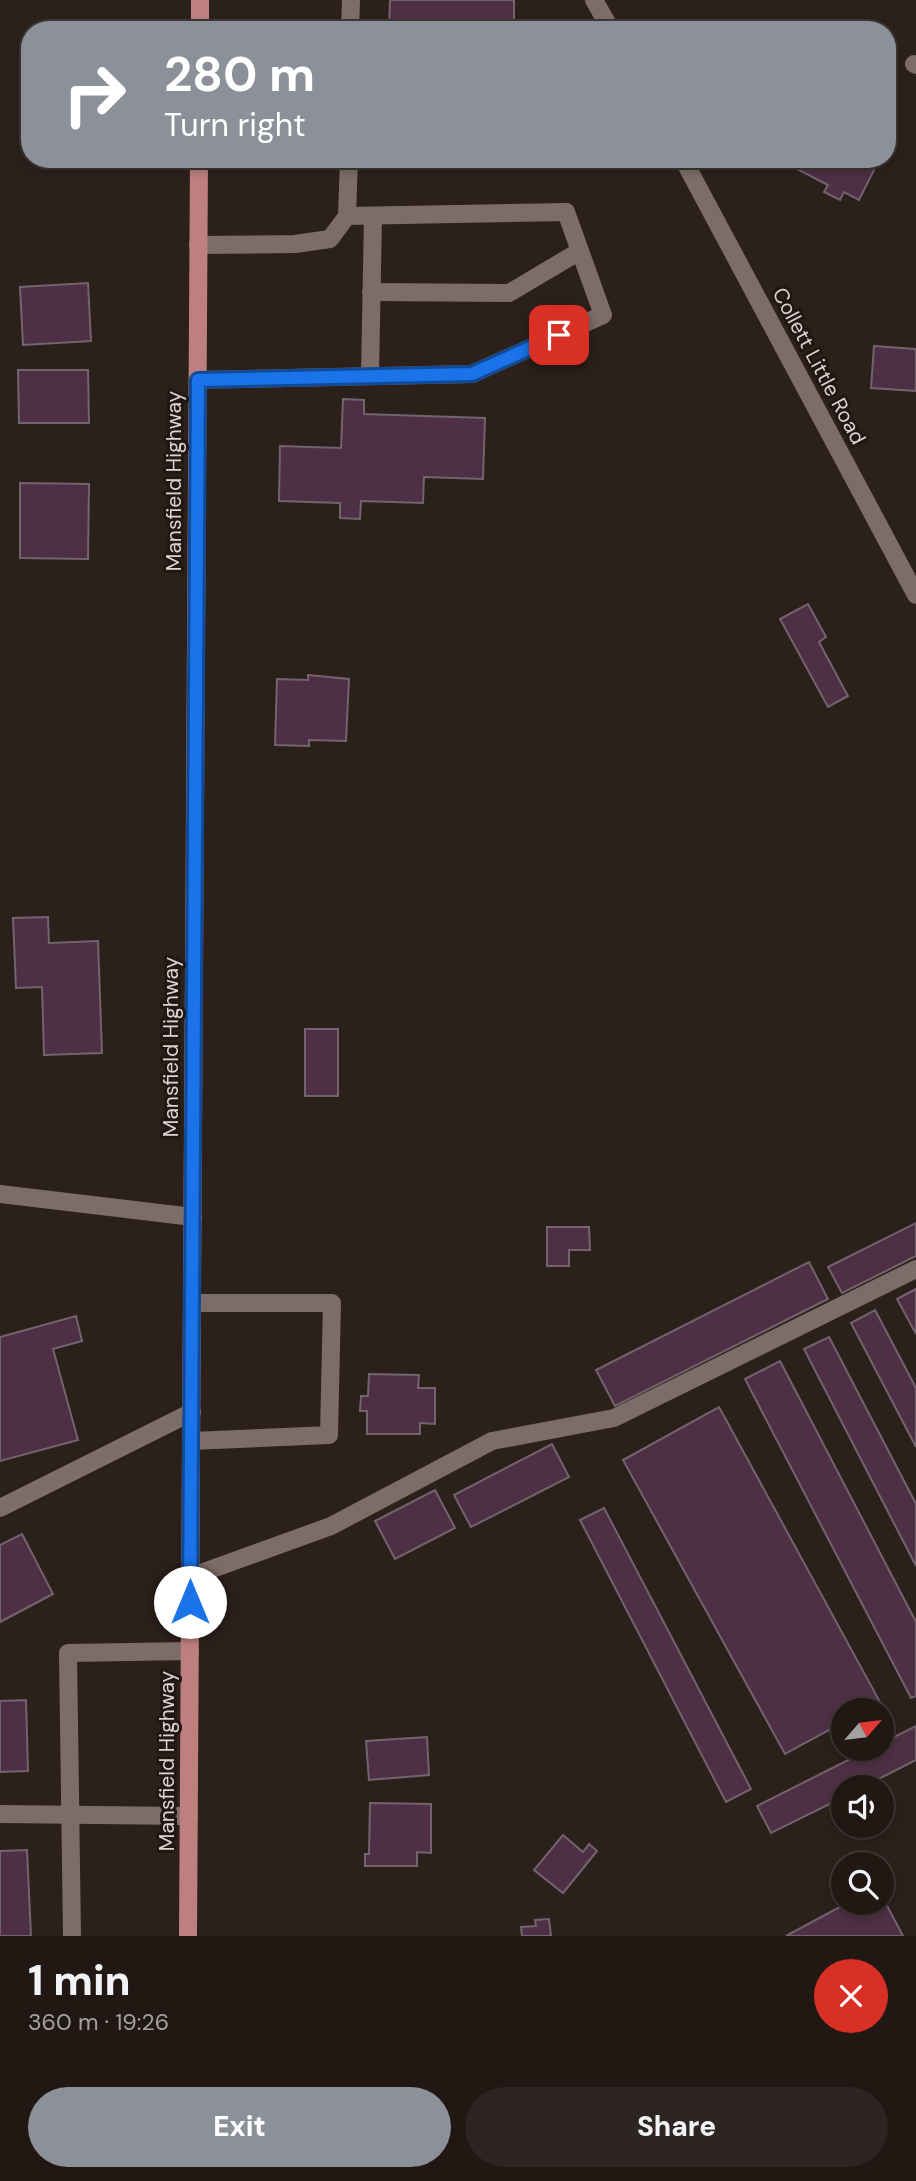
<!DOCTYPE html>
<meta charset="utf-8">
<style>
:root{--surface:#211814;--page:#2d2522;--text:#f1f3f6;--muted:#a2a0a0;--line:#3e3734;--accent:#8c9099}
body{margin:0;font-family:"DM Sans",sans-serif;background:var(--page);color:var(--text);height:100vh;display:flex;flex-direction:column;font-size:26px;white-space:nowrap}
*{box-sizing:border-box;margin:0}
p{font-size:23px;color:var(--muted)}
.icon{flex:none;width:38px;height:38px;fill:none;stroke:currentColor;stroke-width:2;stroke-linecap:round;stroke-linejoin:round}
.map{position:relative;height:1936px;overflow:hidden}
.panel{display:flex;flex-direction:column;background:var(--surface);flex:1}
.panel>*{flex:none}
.hud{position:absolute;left:21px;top:21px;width:875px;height:147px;border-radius:28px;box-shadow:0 4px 10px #0003,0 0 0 2px var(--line);background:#8c9099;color:#fff;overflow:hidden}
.needle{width:46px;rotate:62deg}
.controls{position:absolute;left:831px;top:1698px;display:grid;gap:14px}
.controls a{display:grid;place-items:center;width:63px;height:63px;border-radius:50%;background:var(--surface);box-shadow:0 4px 10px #0003,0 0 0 2px var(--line);font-size:35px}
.pin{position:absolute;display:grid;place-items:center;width:60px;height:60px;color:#fff;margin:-30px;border-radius:14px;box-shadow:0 4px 10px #0006}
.me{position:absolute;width:77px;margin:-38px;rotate:0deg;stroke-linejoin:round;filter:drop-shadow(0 0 5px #0008)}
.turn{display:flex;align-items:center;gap:24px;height:147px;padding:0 28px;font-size:32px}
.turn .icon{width:91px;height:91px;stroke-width:2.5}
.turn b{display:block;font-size:49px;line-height:60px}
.round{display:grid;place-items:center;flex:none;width:74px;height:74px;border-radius:37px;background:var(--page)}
.headline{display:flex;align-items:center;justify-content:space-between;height:119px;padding:0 28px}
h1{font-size:42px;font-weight:800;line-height:52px}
.action{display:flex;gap:14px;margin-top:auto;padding:14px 28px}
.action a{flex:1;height:80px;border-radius:42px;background:var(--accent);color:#fff;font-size:28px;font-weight:800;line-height:80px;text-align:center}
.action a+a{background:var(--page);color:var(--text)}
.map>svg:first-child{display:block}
</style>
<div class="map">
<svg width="916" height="1936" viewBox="0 0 916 1936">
<rect width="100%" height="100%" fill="#2c201b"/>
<g fill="#4f2f46" stroke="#71646d" stroke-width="2">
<path d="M390 0H514V30H389Z"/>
<path d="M801 159H868L877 164 859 200 844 192 840 200 824 192 828 185 797 169Z"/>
<path d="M88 283 91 341 23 345 20 287Z"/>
<path d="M874 346 916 349V391L871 388Z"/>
<path d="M18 370H88L89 423H19Z"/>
<path d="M343 399 364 400V414L485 418 483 479 424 477 423 503 361 501 360 519 340 518V503L279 501 280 446 341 448Z"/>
<path d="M20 483 89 484 88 559 20 558Z"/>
<path d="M808 604 826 637 819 642 848 696 828 707 780 619Z"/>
<path d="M308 675 349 679 346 741 309 740V746L275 745 277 679 308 680Z"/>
<path d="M48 917 49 943 98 941 102 1053 44 1055 42 987 16 988 13 918Z"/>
<rect x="305" y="1029" width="33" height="67"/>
<path d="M916 1223V1256L842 1293 828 1267Z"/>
<path d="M547 1227H589L590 1250H569V1266H547Z"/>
<path d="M809 1262 828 1299 615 1406 596 1370Z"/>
<path d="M916 1289V1334L897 1299Z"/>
<path d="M875 1310 916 1388V1447L851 1323Z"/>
<path d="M76 1316 82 1341 53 1349 78 1440 0 1461V1337Z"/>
<path d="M829 1337 916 1504V1566L804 1349Z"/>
<path d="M780 1361 916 1622V1696L911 1698 745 1379Z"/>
<path d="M369 1374 419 1375 418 1388H435V1424L420 1423V1434H367V1411H360L361 1396H368Z"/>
<path d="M719 1407 880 1702 866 1710H844V1722L785 1754 623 1460Z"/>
<path d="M552 1444 569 1477 471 1527 454 1495Z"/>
<path d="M435 1490 455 1528 395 1559 375 1521Z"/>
<path d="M604 1508 751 1789 726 1802 580 1520Z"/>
<path d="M22 1534 53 1594 0 1622V1545Z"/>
<path d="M26 1700 28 1771 0 1772V1701Z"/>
<path d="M916 1726V1760L863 1787H844V1797L771 1833 757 1806 872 1748H882V1743Z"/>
<path d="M427 1737 429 1775 369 1780 366 1741Z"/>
<path d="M370 1803 431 1804V1853L417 1852V1866H365V1854H369Z"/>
<path d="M563 1835 583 1852 589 1844 597 1851 563 1893 534 1870Z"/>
<path d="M27 1850 31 1936H0V1851Z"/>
<path d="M882 1896 903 1936H786L849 1902H882Z"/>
<path d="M549 1919 551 1936H522L521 1927 536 1926 535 1920Z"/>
</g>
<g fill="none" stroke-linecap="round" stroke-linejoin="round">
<g stroke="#7d6d68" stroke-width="18">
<path d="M594 0 611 30"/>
<path d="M350 30 351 0"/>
<path d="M914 64 916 65"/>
<path d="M683 159 916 595"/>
<path d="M198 245 295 244 330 239 347 216 349 159"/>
<path d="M371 292 509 293 580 251"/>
<path d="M370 375 373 216"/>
<path d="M198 380 472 374 603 315 566 212 347 216"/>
<path d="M0 1194 193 1217"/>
<path d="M191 1441 329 1435 332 1303H192"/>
<path d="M0 1508 192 1412"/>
<path d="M190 1577 331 1526 492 1441 614 1418 916 1269"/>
<path d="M0 1814 189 1816"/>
<path d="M72 1936 68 1653 190 1651"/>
</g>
<g stroke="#be807f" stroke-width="18">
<path d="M200 30V0"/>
<path d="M188 1936 199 159"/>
</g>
</g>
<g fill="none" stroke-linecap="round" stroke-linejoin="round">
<g stroke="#114b97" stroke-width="18">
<path id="route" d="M190 1602 198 380 472 374 559 335"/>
</g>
<use href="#route" stroke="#1a73e8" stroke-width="12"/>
</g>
<g text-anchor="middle" stroke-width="6" stroke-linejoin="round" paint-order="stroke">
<g font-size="21" fill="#dcd3d0" stroke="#221712">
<text transform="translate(819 366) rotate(62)" y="7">Collett Little Road</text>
<text transform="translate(174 481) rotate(-90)" y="7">Mansfield Highway</text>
<text transform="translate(171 1047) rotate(-90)" y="7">Mansfield Highway</text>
<text transform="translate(167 1761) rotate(-90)" y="7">Mansfield Highway</text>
</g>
</g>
</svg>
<div class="controls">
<a><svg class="needle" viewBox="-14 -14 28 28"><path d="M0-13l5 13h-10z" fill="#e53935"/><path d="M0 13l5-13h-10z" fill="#a2a0a0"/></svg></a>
<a><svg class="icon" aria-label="sound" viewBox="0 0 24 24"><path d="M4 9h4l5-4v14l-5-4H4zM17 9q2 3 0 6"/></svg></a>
<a><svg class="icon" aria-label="search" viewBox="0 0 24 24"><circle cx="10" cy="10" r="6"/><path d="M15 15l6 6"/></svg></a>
</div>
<div class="pin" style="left:559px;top:335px;background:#d93025"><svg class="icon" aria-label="arrive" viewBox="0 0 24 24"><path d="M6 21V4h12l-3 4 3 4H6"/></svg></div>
<svg class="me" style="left:190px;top:1602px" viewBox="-20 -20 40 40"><circle r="19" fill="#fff"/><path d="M0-13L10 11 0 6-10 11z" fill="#1a73e8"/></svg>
<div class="hud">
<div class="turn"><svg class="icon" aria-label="right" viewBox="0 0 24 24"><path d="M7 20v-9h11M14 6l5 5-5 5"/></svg><div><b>280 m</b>Turn right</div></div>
</div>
</div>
<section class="panel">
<div class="headline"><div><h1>1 min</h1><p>360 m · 19:26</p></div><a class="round" style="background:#d93025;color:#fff"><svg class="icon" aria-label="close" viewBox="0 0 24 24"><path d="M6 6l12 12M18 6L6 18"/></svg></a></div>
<div class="action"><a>Exit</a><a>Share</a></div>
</section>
